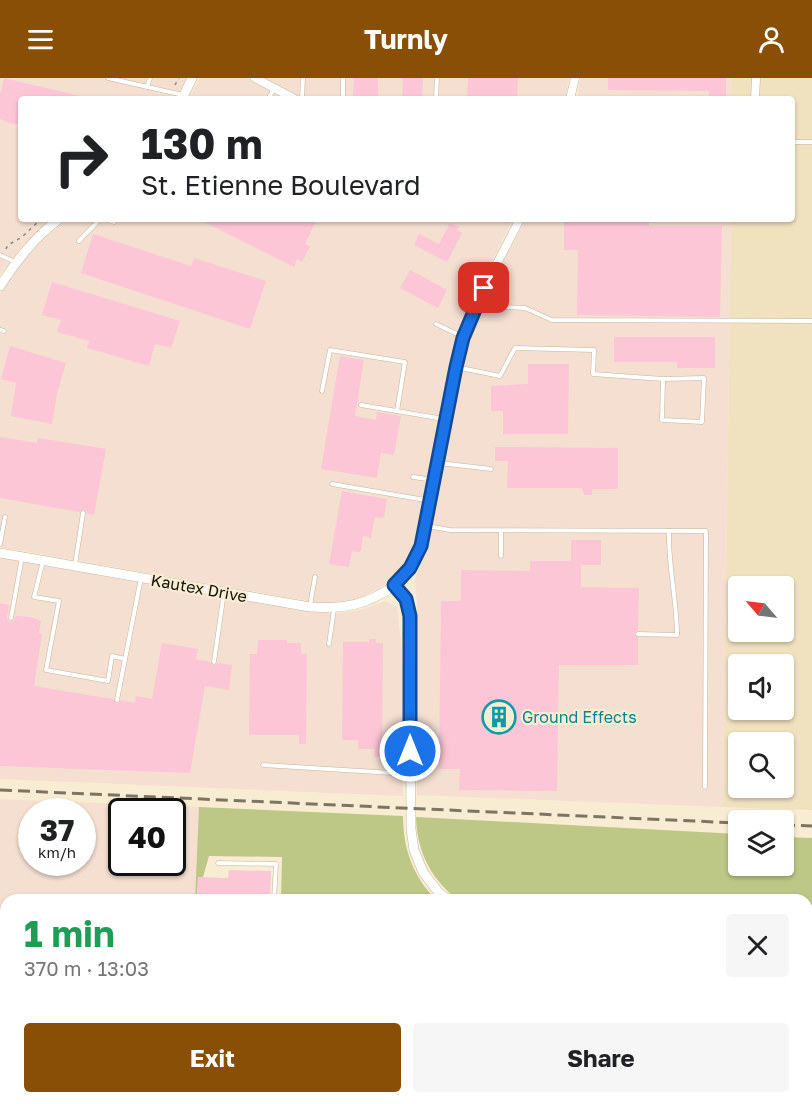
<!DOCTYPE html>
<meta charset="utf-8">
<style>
:root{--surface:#fff;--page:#f6f6f6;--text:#202124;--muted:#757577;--accent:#894f06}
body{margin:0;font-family:"Golos Text",sans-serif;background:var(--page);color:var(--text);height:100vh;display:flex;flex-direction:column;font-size:22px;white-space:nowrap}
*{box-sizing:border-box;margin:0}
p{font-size:20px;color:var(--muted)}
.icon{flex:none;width:33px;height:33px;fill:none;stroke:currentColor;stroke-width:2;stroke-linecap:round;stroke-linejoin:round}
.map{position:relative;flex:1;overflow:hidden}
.side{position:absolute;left:0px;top:816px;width:813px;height:210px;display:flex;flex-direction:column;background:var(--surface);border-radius:18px 18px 0 0;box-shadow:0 2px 4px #0004}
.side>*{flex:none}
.hud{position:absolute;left:18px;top:18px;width:777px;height:126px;border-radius:6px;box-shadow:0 2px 4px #0004;background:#fff;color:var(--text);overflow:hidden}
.needle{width:39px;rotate:298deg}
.controls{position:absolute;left:728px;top:498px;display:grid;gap:12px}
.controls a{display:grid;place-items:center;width:66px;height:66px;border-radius:6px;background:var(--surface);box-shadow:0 2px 4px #0004;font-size:30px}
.speed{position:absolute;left:18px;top:720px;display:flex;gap:12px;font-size:30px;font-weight:700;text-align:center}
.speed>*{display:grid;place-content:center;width:78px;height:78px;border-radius:50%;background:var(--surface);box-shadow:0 2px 4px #0004;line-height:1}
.speed small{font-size:15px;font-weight:400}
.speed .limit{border:3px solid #111;border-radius:9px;background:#fff;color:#111}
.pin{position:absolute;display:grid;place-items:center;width:51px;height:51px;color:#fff;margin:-26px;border-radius:12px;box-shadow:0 3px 9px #0006}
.me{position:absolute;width:66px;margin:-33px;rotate:0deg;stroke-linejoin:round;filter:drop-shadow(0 0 4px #0008)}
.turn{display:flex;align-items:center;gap:21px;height:126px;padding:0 24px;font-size:27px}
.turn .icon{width:78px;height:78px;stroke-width:2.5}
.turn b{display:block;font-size:42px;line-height:51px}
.round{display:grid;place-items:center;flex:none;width:63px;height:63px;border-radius:6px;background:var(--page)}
.overview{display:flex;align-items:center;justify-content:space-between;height:102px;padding:0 24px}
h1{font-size:36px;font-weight:700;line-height:45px;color:#1e9e55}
.button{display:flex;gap:12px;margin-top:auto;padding:12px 24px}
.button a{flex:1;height:69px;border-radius:6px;background:var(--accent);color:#fff;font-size:24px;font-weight:700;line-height:69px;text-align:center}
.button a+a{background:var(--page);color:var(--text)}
header{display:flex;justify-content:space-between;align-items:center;height:78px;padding:0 24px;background:var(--accent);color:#fff;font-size:27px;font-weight:700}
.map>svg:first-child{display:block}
</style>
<header><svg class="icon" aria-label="menu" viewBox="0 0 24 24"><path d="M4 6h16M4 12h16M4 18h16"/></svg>Turnly<svg class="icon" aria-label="person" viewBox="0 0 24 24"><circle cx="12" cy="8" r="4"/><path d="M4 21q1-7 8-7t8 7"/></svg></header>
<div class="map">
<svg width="812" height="1026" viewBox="0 0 812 1026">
<rect width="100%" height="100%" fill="#f8edd2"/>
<g fill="#f0e1bf" fill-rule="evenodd">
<path d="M732 0H812V732L723 729 731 141H792V21H732ZM738 508H783V554H738ZM738 586H783V632H738ZM738 664H783V710H738Z"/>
<path d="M0 1018H6V1020L185 1026H0Z"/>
</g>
<g fill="#f4dfd1" fill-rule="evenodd">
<path d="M0 0H187L175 21H21V141H50L24 167 0 196Z"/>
<path d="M200 0H569L565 21H188Z"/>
<path d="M580 0H732V21H577Z"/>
<path d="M68 141H513L464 239 448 289 421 448 413 474 392 502 361 520 325 526 0 469V215L23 182 47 158Z"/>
<path d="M526 141H731L723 729 417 717V525L415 501 428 465 433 441 463 277 489 210Z"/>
<path d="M0 480 308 534 338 535 360 532 386 523 397 529 402 573 403 718 0 701Z"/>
<path d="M0 721 199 729 195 822H6V894H0ZM32 734H82V784H32ZM122 734H172V784H122Z"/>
</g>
<g fill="#bdc786">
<path d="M199 729 403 738C403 771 413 798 436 822H281L282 779 209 778 203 799H198L197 822H195Z"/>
<path d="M416 739 738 756V788H783V759L812 760V935L807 934V822H458C431 801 417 774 416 739Z"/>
</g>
<g fill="#fcc6d6">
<path d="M4 0 80 18 79 21H21V47L10 45 0 41V17Z"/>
<path d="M354 0H378V19L362 21 359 18H353Z"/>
<path d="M403 0H423L422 21H402Z"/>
<path d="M468 0H518L517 21H467Z"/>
<path d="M608 0H726V21H709V13L608 12Z"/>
<path d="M198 141H317L305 166 310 169 302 184 297 181 294 189Z"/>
<path d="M564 141H649V148H722L720 239 577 237 578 172H564Z"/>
<path d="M450 145 459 149 457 152 462 155 447 184 414 167 419 156 439 166Z"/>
<path d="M93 156 191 188 194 180 266 203 250 251 81 195Z"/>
<path d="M410 192 447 212 438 230 400 210Z"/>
<path d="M52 204 180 243 171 270 155 266 149 288 87 270 89 263 57 254 61 242 42 237Z"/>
<path d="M614 259H715V290H677V284H614Z"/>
<path d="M10 268 66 285 57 316 52 346 11 338 16 305 1 301Z"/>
<path d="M340 278 364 282 355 338 376 342 377 334 401 338 394 377 381 375 377 400 321 391Z"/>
<path d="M528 286H569L568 356H503V333H491V308L528 306Z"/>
<path d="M0 359 37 365 38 360 106 371 94 437 87 435 84 431 79 434 0 420Z"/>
<path d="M495 369 618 370V411H592V417H584L582 410H507L508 383H495Z"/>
<path d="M342 413 387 421 384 439 381 440 375 439 371 460 363 458 361 473 358 474 352 473 349 489 329 486Z"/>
<path d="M571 462H601V487H581V509L639 510 638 552 634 556 638 560V587H559L557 713 459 712 460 691H439L441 523H461V492L530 493V483H571Z"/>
<path d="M0 525 9 527 7 540 10 544 14 543 16 538 30 539 41 543 39 555 42 556 34 608 113 621 117 626 121 622 135 625 136 618 152 621 162 565 198 571 196 581 210 584 213 588 218 585 232 587 229 612 205 608 190 695 0 688Z"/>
<path d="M369 561H376V565H383L382 679H374L375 671H358V662H342L343 564H369Z"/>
<path d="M258 562H287V565H301V576H307L306 666H299V657H249L250 576H257Z"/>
<path d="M229 792 271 793 270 819H258V822H197L198 799 228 800Z"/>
</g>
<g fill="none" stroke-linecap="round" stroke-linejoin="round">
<g stroke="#c2b69d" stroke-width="5">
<g id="service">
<path d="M108 0 183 17"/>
<path d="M147 9 150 0"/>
<path d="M268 21 274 11"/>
<path d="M302 21 303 0"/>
<path d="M343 21V0"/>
<path d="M436 21 437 0"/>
<path d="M792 64H812"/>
<path d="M105 141 114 144"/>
<path d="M79 163 100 141"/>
<path d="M0 177 15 184"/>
<path d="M476 228 525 230 552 242 812 243"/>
<path d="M436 246 463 259"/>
<path d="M0 252 4 253"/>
<path d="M456 289 500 298 515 270 594 272 593 296 663 301 704 300 702 344 662 342 663 301"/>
<path d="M322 313 330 272 405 284 397 333"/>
<path d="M361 327 444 341"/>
<path d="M439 385 491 391"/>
<path d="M413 399 434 402"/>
<path d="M332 406 431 423"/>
<path d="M427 448 450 452 706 453 705 709"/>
<path d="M0 466 5 439"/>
<path d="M501 478V453"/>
<path d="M43 483 34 519 59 523 46 592 108 603 112 578 125 581"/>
<path d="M75 487 83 435"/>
<path d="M310 528 315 499"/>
<path d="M11 540 22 479"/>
<path d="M638 556 677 557C677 522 668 488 669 453"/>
<path d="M329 566 334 531"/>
<path d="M214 584 224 514"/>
<path d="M117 622 141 500"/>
<path d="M263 687 409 696"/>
<path d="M218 785 276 786 274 822"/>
</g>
</g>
<g stroke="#c2b69d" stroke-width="9">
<g id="minor">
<path d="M255 0 295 21"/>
<path d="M570 21 575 0"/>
<path d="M755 21 756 0"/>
<path d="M395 507 410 490 421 468 426 448 445 341 463 260 475 228 520 141"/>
<path d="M0 963H6"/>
<path d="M807 1004H812"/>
<path d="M201 1026 202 1020"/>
</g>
</g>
<g stroke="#c2b69d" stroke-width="10">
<g id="tertiary">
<path d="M182 21 192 0"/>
<path d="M0 208C17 182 34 160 59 141"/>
<path d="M0 475 310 529C344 531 367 527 395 507L406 521 410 538 411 751 414 772 423 794 439 815 449 822"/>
<path d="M555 1026V1020"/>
</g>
</g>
<g stroke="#8f8775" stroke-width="1.5" stroke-dasharray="3 4.5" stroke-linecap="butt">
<path d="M175 7 179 0"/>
<path d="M6 171 8 167 22 159 41 141"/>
</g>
<use href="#service" stroke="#fff" stroke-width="4"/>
<use href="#minor" stroke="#fff" stroke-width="8"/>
<use href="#tertiary" stroke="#fff" stroke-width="9"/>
<g stroke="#7d7564" stroke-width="3" stroke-dasharray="12 6" stroke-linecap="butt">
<path d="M0 712 738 745"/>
<path d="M783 747 812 748"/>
</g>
</g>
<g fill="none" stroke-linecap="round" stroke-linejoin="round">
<g stroke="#114b97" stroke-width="15">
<path id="route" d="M410 673V538L406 521 394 507 410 490 421 468 456 289 463 260 484 210"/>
</g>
<use href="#route" stroke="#1a73e8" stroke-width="10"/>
</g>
<defs>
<g id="building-ring" transform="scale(1.725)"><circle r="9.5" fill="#f8edd2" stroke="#0f9aa8" stroke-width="1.5"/><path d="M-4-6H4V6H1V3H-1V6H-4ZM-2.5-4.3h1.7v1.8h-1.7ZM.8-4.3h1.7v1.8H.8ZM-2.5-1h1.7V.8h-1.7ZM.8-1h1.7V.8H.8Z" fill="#0f9aa8"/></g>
</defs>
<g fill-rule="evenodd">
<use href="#building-ring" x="499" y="639"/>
</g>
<g text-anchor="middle" stroke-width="4.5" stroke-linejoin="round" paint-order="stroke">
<g font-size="16" fill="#161209" stroke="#f8edd2">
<text transform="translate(199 510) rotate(10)" y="6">Kautex Drive</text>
</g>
<g font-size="16" fill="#0d838f" stroke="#f8edd2" text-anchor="start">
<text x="522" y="645">Ground Effects</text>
</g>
</g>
</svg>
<div class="controls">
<a><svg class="needle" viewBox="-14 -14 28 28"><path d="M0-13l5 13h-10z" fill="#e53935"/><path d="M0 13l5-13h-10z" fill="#757577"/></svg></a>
<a><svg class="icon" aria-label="sound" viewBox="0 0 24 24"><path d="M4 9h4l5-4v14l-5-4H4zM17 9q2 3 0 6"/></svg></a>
<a><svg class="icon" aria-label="search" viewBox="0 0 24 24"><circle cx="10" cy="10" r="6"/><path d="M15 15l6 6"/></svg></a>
<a><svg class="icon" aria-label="layers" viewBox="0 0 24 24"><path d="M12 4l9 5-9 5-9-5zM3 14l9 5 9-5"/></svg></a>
</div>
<div class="speed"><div>37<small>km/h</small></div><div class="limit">40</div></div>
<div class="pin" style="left:484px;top:210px;background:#d93025"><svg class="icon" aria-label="arrive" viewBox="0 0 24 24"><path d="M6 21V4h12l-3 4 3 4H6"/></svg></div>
<svg class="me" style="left:410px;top:673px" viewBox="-20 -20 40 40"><circle r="17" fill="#1a73e8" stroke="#fff" stroke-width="3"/><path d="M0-11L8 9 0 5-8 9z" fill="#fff"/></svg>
<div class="hud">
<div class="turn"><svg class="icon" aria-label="right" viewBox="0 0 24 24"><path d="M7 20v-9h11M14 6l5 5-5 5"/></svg><div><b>130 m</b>St. Etienne Boulevard</div></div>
</div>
<section class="side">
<div class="overview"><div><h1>1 min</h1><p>370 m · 13:03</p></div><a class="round"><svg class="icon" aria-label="close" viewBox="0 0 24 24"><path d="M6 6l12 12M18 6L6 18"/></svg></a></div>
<div class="button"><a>Exit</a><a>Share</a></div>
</section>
</div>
